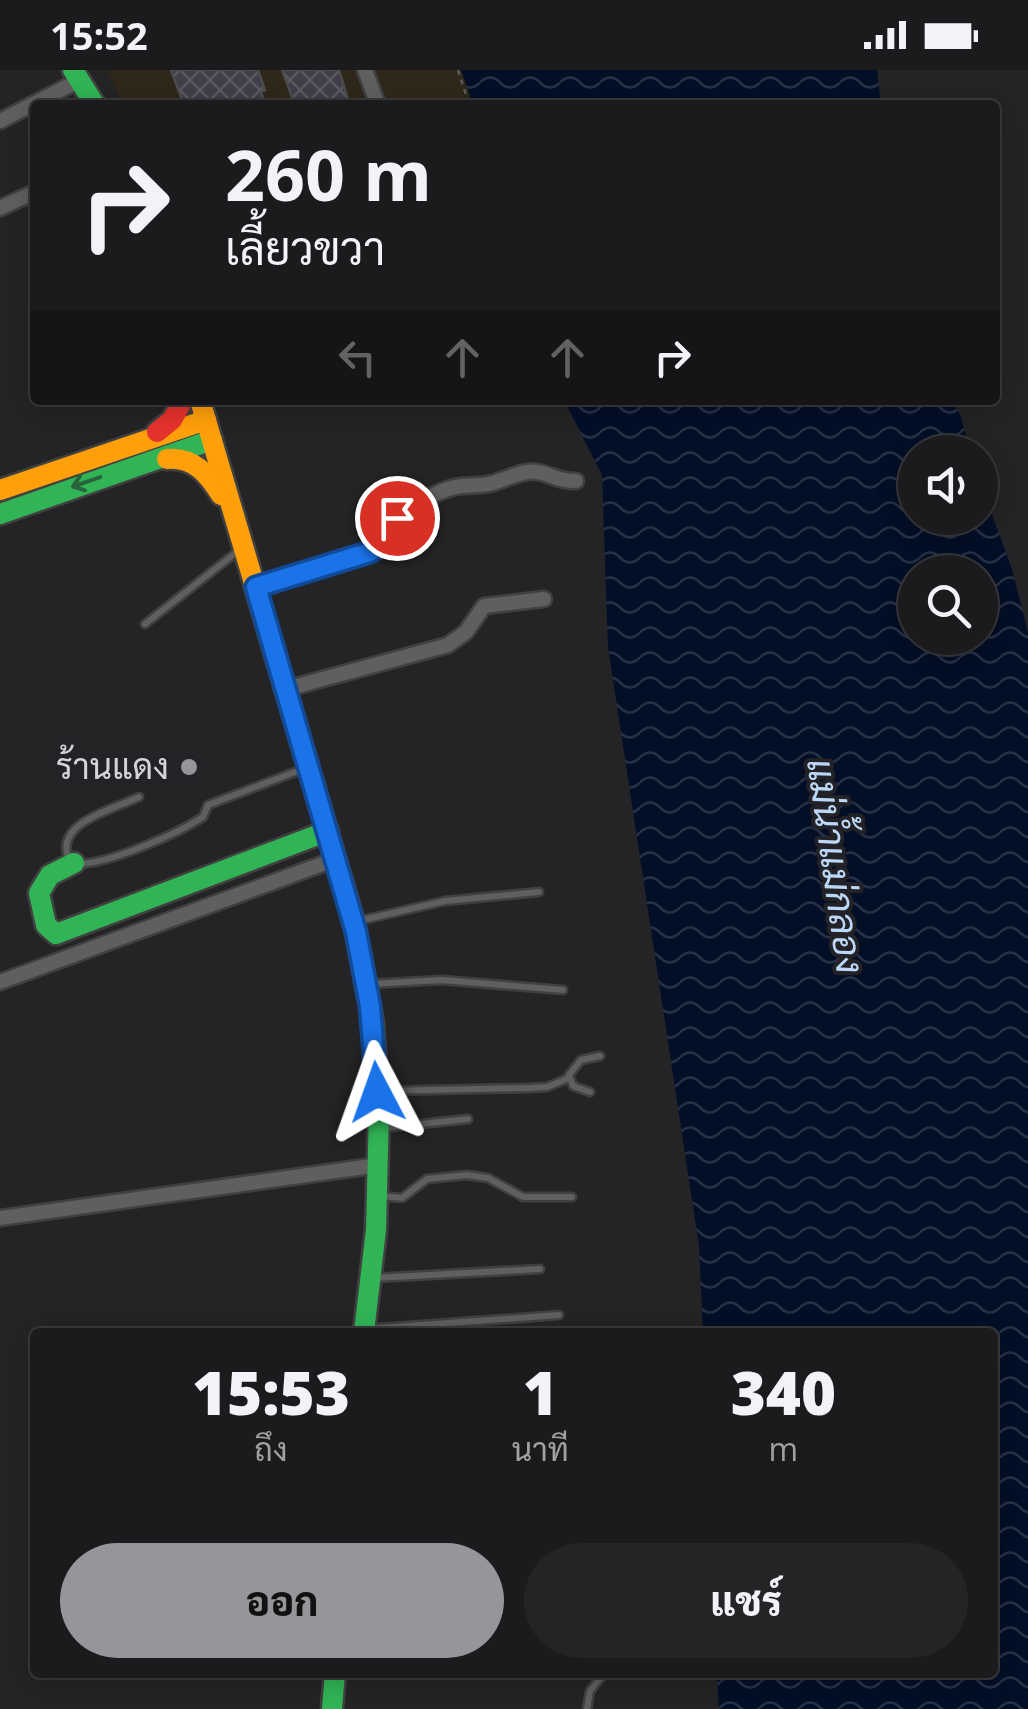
<!DOCTYPE html>
<html lang="th">
<meta charset="utf-8">
<style>
:root{--surface:#1b1a1c;--page:#242325;--text:#f1f3f6;--muted:#a0a1a3;--line:#39383b;--accent:#969599}
body{margin:0;font-family:"Open Sans",Sarabun,sans-serif;background:var(--page);color:var(--text);height:100vh;display:flex;flex-direction:column;font-size:38px;white-space:nowrap}
*{box-sizing:border-box;margin:0}
p{font-size:32px;color:var(--muted)}
.icon{flex:none;width:55px;height:55px;fill:none;stroke:currentColor;stroke-width:2;stroke-linecap:round;stroke-linejoin:round}
.map{position:relative;flex:1;overflow:hidden}
.drawer{position:absolute;left:30px;top:1258px;width:968px;height:350px;display:flex;flex-direction:column;background:var(--surface);border-radius:10px;box-shadow:0 5px 25px #0003,0 0 0 2px var(--line)}
.drawer>*{flex:none}
.banner{position:absolute;left:30px;top:30px;width:970px;height:305px;border-radius:10px;box-shadow:0 5px 25px #0003,0 0 0 2px var(--line);background:#1b1a1c;color:var(--text);overflow:hidden}
.tools{position:absolute;left:898px;top:365px;display:grid;gap:20px}
.tools a{display:grid;place-items:center;width:100px;height:100px;border-radius:50%;background:var(--surface);box-shadow:0 5px 25px #0003,0 0 0 2px var(--line);font-size:50px}
.pin{position:absolute;display:grid;place-items:center;width:85px;height:85px;color:#fff;margin:-42px;border:5px solid #fff;border-radius:50%;box-shadow:0 2px 10px #0007}
.me{position:absolute;width:110px;margin:-55px;rotate:356deg;stroke-linejoin:round;filter:drop-shadow(0 0 8px #0008)}
.turn{display:flex;align-items:center;gap:35px;height:210px;padding:0 30px;font-size:45px}
.turn .icon{width:130px;height:130px;stroke-width:2.5}
.turn b{display:block;font-size:70px;line-height:85px}
.lanes{display:flex;align-items:center;height:95px;padding:0 30px;background:#0003;justify-content:center;gap:50px;direction:ltr}
.lanes .off{opacity:.35}
.eta{display:flex;justify-content:space-evenly;align-items:center;height:170px;text-align:center}
.eta b{font-size:60px;font-weight:800;line-height:70px}
.button{display:flex;gap:20px;margin-top:auto;padding:20px 30px}
.button a{flex:1;height:115px;border-radius:60px;background:var(--accent);color:#111;font-size:40px;font-weight:800;line-height:115px;text-align:center}
.button a+a{background:var(--page);color:var(--text)}
.status{display:flex;justify-content:space-between;align-items:center;height:70px;padding:0 50px;background:var(--surface);direction:ltr}
.status svg{height:28px;fill:currentColor}
.map>svg:first-child{display:block}
</style>
<div class="status"><b>15:52</b><svg viewBox="0 0 49 12"><path d="M0 12V9h3v3zM5 12V6h3v6zM10 12V3h3v9zM15 12V0h3v12zM26 1h20v11H26zM47 4h2v5h-2z"/></svg></div>
<div class="map">
<svg width="1028" height="1639" viewBox="0 0 1028 1639">
<defs>
<pattern id="water-waves" width="16" height="10" patternUnits="userSpaceOnUse" patternTransform="scale(2.5)"><rect width="16" height="10" fill="#030f27"/><path d="M0 5q4-4 8 0t8 0" fill="none" stroke="#273146"/></pattern>
<pattern id="building-cross-hatch" width="8" height="8" patternUnits="userSpaceOnUse" patternTransform="scale(2.5)"><rect width="8" height="8" fill="#413d49"/><path d="M0 0l8 8M0 8l8-8" fill="none" stroke="#5c5862"/></pattern>
</defs>
<rect width="100%" height="100%" fill="#242326"/>
<path fill="#2f281a" d="M107 0H461L473 35H124Z"/>
<g fill="url(#water-waves)" fill-rule="evenodd">
<path d="M461 0H877L881 35H473Z"/>
<path d="M564 330H952L961 347 970 382H915V448H980V412L1012 499 1028 562V1639H719L717 1603 992 1602V1262H703L699 1176 608 577 602 405ZM915 502H980V568H915Z"/>
</g>
<g fill="url(#building-cross-hatch)" stroke="#4d4d4f" stroke-width="2.5">
<path d="M171 0H258L265 20 261 22 265 35H184Z"/>
<path d="M282 0H339L349 33 295 35Z"/>
</g>
<g fill="none" stroke-linecap="round" stroke-linejoin="round">
<g stroke="#404041" stroke-width="11">
<g id="lane">
<path d="M145 554 238 481"/>
<path d="M69 789C53 753 114 739 139 727"/>
<path d="M80 794C112 792 175 765 203 747L208 735 303 699"/>
<path d="M358 851 445 831 539 822"/>
<path d="M369 914 442 910 563 920"/>
<path d="M382 1021 528 1018 547 1017 569 1008"/>
<path d="M590 1022 573 1016 569 1005 581 990 600 986"/>
<path d="M382 1058 468 1049"/>
<path d="M380 1126 402 1128 427 1109 467 1105 488 1108 523 1127H572"/>
<path d="M374 1208 540 1199"/>
<path d="M366 1259 559 1245"/>
<path d="M587 1639 590 1621 605 1602"/>
</g>
</g>
<g stroke="#404041" stroke-width="19">
<g id="street">
<path d="M365 0 378 35"/>
<path d="M0 51 80 10"/>
<path d="M0 138 35 122"/>
<path d="M256 517 370 483C384 473 385 458 399 447 415 434 441 418 462 416 473 415 482 416 493 413 506 409 525 399 538 402 554 405 556 411 576 411"/>
<path d="M286 619 448 575 466 562 484 536 544 529"/>
<path d="M0 912 336 789"/>
<path d="M0 1148 379 1095"/>
</g>
</g>
<g stroke="#404041" stroke-width="25">
<g id="fast">
<path d="M73 0 95 35"/>
<path d="M0 444 212 370"/>
<path d="M74 793 50 805 39 823 46 855 56 864 328 761"/>
<path d="M364 1262 376 1160 379 1040"/>
<path d="M332 1639 335 1602"/>
</g>
</g>
<g stroke="#404041" stroke-width="25">
<g id="slow">
<path d="M200 330 354 852 373 953 379 1040"/>
<path d="M167 389C194 387 208 404 221 425"/>
<path d="M0 420 206 350"/>
</g>
</g>
<g stroke="#404041" stroke-width="25">
<path id="jam" d="M157 362 172 350 183 330"/>
</g>
<path stroke="#5c5b5d" stroke-width="2.5" stroke-dasharray="5 5" stroke-linecap="butt" d="M458 0 468 31"/>
<use href="#lane" stroke="#605e5f" stroke-width="6"/>
<use href="#street" stroke="#605e5f" stroke-width="14"/>
<use href="#fast" stroke="#30b455" stroke-width="20"/>
<use href="#slow" stroke="#ff9f0a" stroke-width="20"/>
<use href="#jam" stroke="#e5322d" stroke-width="20"/>
</g>
<defs><path id="oneway-shaft" d="M-6 0H5M1.5-3L5.5 0L1.5 3" fill="none" stroke-width="1.6" stroke-linecap="round" stroke-linejoin="round" transform="scale(2.5)"/></defs>
<use stroke="#29643c" href="#oneway-shaft" transform="translate(86 412) rotate(161)"/>
<g fill="none" stroke-linecap="round" stroke-linejoin="round">
<g stroke="#114b97" stroke-width="25">
<path id="route" d="M377 1022 370 936 356 862 256 517 370 482C384 474 386 459 397 448"/>
</g>
<use href="#route" stroke="#1a73e8" stroke-width="18"/>
</g>
<circle fill="#969599" stroke="#232227" stroke-width="4" cx="189" cy="697" r="10"/>
<g text-anchor="middle" stroke-width="8" stroke-linejoin="round" paint-order="stroke">
<g font-size="35" fill="#d4d3d7" stroke="#232227" text-anchor="end">
<text x="169" y="709">ร้านแดง</text>
</g>
<g font-size="38" font-style="italic" fill="#bcd8f8" stroke="#232227">
<text transform="translate(835 796) rotate(82)" y="13">แม่น้ำแม่กลอง</text>
</g>
</g>
</svg>
<div class="tools">
<a><svg class="icon" aria-label="sound" viewBox="0 0 24 24"><path d="M4 9h4l5-4v14l-5-4H4zM17 9q2 3 0 6"/></svg></a>
<a><svg class="icon" aria-label="search" viewBox="0 0 24 24"><circle cx="10" cy="10" r="6"/><path d="M15 15l6 6"/></svg></a>
</div>
<div class="pin" style="left:397px;top:448px;background:#d93025"><svg class="icon" aria-label="arrive" viewBox="0 0 24 24"><path d="M6 21V4h12l-3 4 3 4H6"/></svg></div>
<svg class="me" style="left:377px;top:1022px" viewBox="-20 -20 40 40"><path d="M0-17L14 15 0 8-14 15z" fill="#1a73e8" stroke="#fff" stroke-width="4"/></svg>
<div class="banner">
<div class="turn"><svg class="icon" aria-label="right" viewBox="0 0 24 24"><path d="M7 20v-9h11M14 6l5 5-5 5"/></svg><div><b>260 m</b>เลี้ยวขวา</div></div>
<div class="lanes"><svg class="icon off" aria-label="left" viewBox="0 0 24 24"><path d="M17 20v-9H6M10 6l-5 5 5 5"/></svg><svg class="icon off" aria-label="ahead" viewBox="0 0 24 24"><path d="M12 20V5M6 11l6-6 6 6"/></svg><svg class="icon off" aria-label="ahead" viewBox="0 0 24 24"><path d="M12 20V5M6 11l6-6 6 6"/></svg><svg class="icon" aria-label="right" viewBox="0 0 24 24"><path d="M7 20v-9h11M14 6l5 5-5 5"/></svg></div>
</div>
<section class="drawer">
<div class="eta">
<div><b>15:53</b><p>ถึง</p></div>
<div><b>1</b><p>นาที</p></div>
<div><b>340</b><p>m</p></div>
</div>
<div class="button"><a>ออก</a><a>แชร์</a></div>
</section>
</div>
